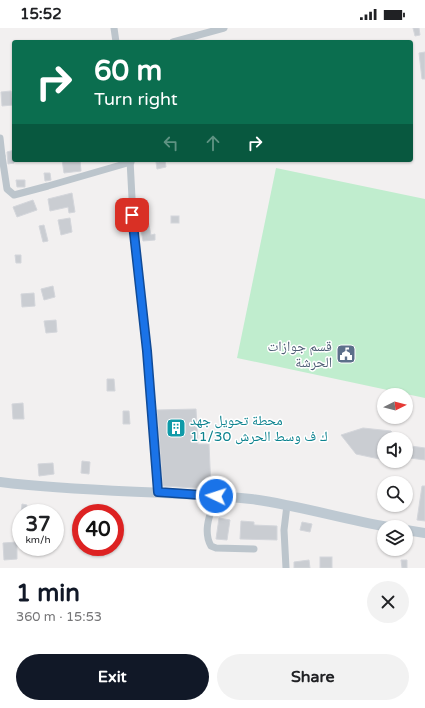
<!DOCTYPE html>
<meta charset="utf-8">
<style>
:root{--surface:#fff;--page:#f2f2f2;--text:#202124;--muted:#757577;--accent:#111827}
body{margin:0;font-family:"Varela Round","Noto Naskh Arabic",sans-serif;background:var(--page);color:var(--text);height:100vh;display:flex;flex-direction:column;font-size:15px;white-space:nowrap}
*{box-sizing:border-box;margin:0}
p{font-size:13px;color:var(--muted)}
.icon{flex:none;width:22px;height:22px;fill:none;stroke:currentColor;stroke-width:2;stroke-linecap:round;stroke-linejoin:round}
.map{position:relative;height:540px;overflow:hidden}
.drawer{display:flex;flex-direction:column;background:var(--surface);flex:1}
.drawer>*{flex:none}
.banner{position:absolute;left:12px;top:12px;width:401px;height:122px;border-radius:4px;box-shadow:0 1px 3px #0004;background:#0b6e4f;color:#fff;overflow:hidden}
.needle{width:26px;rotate:84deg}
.controls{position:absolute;left:377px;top:360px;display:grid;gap:8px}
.controls a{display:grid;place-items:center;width:36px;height:36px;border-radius:50%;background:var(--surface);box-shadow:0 1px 3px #0004;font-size:20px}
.speed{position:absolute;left:12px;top:476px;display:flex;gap:8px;font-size:20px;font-weight:700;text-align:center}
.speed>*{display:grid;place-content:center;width:52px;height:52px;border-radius:50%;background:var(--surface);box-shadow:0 1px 3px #0004;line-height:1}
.speed small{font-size:10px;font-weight:400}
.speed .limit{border:6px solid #d22;background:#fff;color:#111}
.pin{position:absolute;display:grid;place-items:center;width:34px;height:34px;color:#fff;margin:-17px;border-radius:8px;box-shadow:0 2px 6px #0006}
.me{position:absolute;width:44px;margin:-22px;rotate:274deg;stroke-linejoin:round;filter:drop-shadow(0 0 3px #0008)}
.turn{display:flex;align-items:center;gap:14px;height:84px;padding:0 16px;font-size:18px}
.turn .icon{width:52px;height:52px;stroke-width:2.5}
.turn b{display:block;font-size:28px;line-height:34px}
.lanes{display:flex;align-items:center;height:38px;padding:0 16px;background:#0003;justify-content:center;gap:20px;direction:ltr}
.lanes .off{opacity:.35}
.round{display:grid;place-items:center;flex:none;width:42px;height:42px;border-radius:21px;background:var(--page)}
.headline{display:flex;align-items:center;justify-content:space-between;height:68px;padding:0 16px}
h1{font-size:24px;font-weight:700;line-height:30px;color:var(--accent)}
.button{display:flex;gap:8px;margin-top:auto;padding:8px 16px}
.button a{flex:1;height:46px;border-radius:24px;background:var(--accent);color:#fff;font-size:16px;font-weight:700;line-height:46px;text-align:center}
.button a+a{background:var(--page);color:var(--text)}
.status{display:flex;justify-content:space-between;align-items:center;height:28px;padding:0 20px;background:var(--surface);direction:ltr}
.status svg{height:11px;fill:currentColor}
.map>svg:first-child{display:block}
</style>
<div class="status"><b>15:52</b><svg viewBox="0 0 49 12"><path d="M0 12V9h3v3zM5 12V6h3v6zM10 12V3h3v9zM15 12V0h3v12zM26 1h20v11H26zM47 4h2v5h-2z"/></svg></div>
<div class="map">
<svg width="425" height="540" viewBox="0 0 425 540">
<rect width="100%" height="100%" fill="#f2f0f0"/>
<path fill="#c0edce" d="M276 140 425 171V370L237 330Z"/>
<g fill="#cacdd2" stroke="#d4d6db">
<path d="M413 0H419L420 7 415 8Z"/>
<path d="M425 24V51H422L419 25Z"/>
<path d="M11 63 13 77 2 78 1 64Z"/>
<path d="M14 122V135L8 136 7 124Z"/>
<path d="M62 132H80L81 143 64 145Z"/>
<path d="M159 132H165L166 139 157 141 156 134H159Z"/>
<path d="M44 145H50L51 152 45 153Z"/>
<path d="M16 152H25V159H17Z"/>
<path d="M72 165 75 184 69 185 68 179 50 183 48 171Z"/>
<path d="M33 172 37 182 17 189 13 179Z"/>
<rect x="171" y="188" width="8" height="7"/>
<path d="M70 190 72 204 61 207 58 192Z"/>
<path d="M148 192 151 207 155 206V212L143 213 141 202H140L138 194Z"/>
<path d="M44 197 48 213 43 214 39 198Z"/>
<path d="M15 227H21V235H16Z"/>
<path d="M53 258 55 269 44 272 41 261Z"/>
<path d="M34 265 35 278 22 279 21 266Z"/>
<path d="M56 292 57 304 46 305 44 293Z"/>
<path d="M107 351H114L115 363H107Z"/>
<path d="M23 375 24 391H13L12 376Z"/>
<path d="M196 381 198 416H209L211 461 163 458 157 382Z"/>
<path d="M123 383H129L130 396H123Z"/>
<path d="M363 400 391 403 397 411H384V432L356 426 341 407Z"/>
<path d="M411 418 425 420V432L410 430Z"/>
<path d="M82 433 90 434 89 446 81 445Z"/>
<path d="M53 435 54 446 39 448 38 436Z"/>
<path d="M422 458H425V493L417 492Z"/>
<path d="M22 476 27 477 26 485H21Z"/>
<path d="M219 490 230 492 227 512 216 511Z"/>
<path d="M241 493 254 494V497L277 498V512L240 511Z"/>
<path d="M302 494 312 496 310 504 300 502Z"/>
<path d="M17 514V531L4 532 3 515Z"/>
<rect x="320" y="529" width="12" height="11"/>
<path d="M309 532 310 540H294V534Z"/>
<path d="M401 532H407V540H402Z"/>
</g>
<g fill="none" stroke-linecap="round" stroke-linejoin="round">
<g stroke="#bcc5cc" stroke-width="7">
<path d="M114 0 116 14"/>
<path d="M173 14 224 0"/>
<path d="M0 110 2 128H0"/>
<path d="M2 128 7 161 14 167 48 158 131 134"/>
<path d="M130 132 134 208 147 323 158 464"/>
<path d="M216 468C211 484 202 502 211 518L216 520 254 521"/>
<path d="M286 540 284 502 287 477"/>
</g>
<g stroke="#bec9d2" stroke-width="10">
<path d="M0 454C83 465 168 462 251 471 297 477 342 491 388 499"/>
<path d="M406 502 425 505"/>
</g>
</g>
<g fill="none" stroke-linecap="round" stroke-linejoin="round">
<g stroke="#114b97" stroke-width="10">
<path id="route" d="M132 187 147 323 158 464 216 468"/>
</g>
<use href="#route" stroke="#1a73e8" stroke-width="7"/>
</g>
<defs>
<g id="civic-square" transform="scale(1)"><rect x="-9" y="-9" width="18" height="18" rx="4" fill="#5c6f8a" stroke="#fff"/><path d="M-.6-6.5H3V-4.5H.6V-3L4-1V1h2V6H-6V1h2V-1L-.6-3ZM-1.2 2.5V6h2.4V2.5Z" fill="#fff"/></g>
<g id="building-square" transform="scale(1)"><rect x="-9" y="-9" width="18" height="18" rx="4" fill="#0f9aa8" stroke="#fff"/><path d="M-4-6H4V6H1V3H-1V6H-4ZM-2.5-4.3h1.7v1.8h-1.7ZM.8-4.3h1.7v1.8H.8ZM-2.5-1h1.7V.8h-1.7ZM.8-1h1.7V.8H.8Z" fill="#fff"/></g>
</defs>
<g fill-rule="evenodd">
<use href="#civic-square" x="346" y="326"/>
<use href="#building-square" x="176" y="400"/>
</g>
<g text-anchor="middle" stroke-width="3" stroke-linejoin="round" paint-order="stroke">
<g font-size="14" fill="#4e5e75" stroke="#fff" text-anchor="end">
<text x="332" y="323">قسم جوازات<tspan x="332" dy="16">الحرشة</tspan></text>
</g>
<g font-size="14" fill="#0d838f" stroke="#fff" text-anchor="start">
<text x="190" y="397">محطة تحويل جهد<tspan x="190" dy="16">11/30 ك ف وسط الحرش</tspan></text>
</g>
</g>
</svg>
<div class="controls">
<a><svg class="needle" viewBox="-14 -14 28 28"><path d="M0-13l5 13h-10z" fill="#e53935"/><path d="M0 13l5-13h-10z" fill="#757577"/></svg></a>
<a><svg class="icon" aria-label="sound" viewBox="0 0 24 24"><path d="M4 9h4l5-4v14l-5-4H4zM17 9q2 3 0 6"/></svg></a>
<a><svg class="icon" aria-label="search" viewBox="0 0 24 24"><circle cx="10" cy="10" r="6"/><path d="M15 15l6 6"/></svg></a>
<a><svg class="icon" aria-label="layers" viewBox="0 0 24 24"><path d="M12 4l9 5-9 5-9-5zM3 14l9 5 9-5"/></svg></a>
</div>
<div class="speed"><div>37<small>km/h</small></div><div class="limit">40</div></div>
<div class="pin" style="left:132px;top:187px;background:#d93025"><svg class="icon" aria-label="arrive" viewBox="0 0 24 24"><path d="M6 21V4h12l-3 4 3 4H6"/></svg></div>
<svg class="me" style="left:216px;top:468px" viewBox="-20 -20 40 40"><circle r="17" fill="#1a73e8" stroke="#fff" stroke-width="3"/><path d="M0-11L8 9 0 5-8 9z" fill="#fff"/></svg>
<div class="banner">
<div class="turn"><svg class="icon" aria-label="right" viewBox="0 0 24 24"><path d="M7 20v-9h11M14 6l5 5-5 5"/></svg><div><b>60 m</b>Turn right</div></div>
<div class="lanes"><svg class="icon off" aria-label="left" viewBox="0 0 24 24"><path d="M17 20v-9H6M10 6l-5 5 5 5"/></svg><svg class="icon off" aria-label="ahead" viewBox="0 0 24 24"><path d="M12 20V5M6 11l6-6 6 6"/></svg><svg class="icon" aria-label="right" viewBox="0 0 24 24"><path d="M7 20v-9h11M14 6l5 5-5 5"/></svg></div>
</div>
</div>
<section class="drawer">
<div class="headline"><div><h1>1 min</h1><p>360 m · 15:53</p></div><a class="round"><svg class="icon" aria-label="close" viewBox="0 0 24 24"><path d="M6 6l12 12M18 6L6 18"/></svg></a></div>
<div class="button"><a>Exit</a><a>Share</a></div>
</section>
